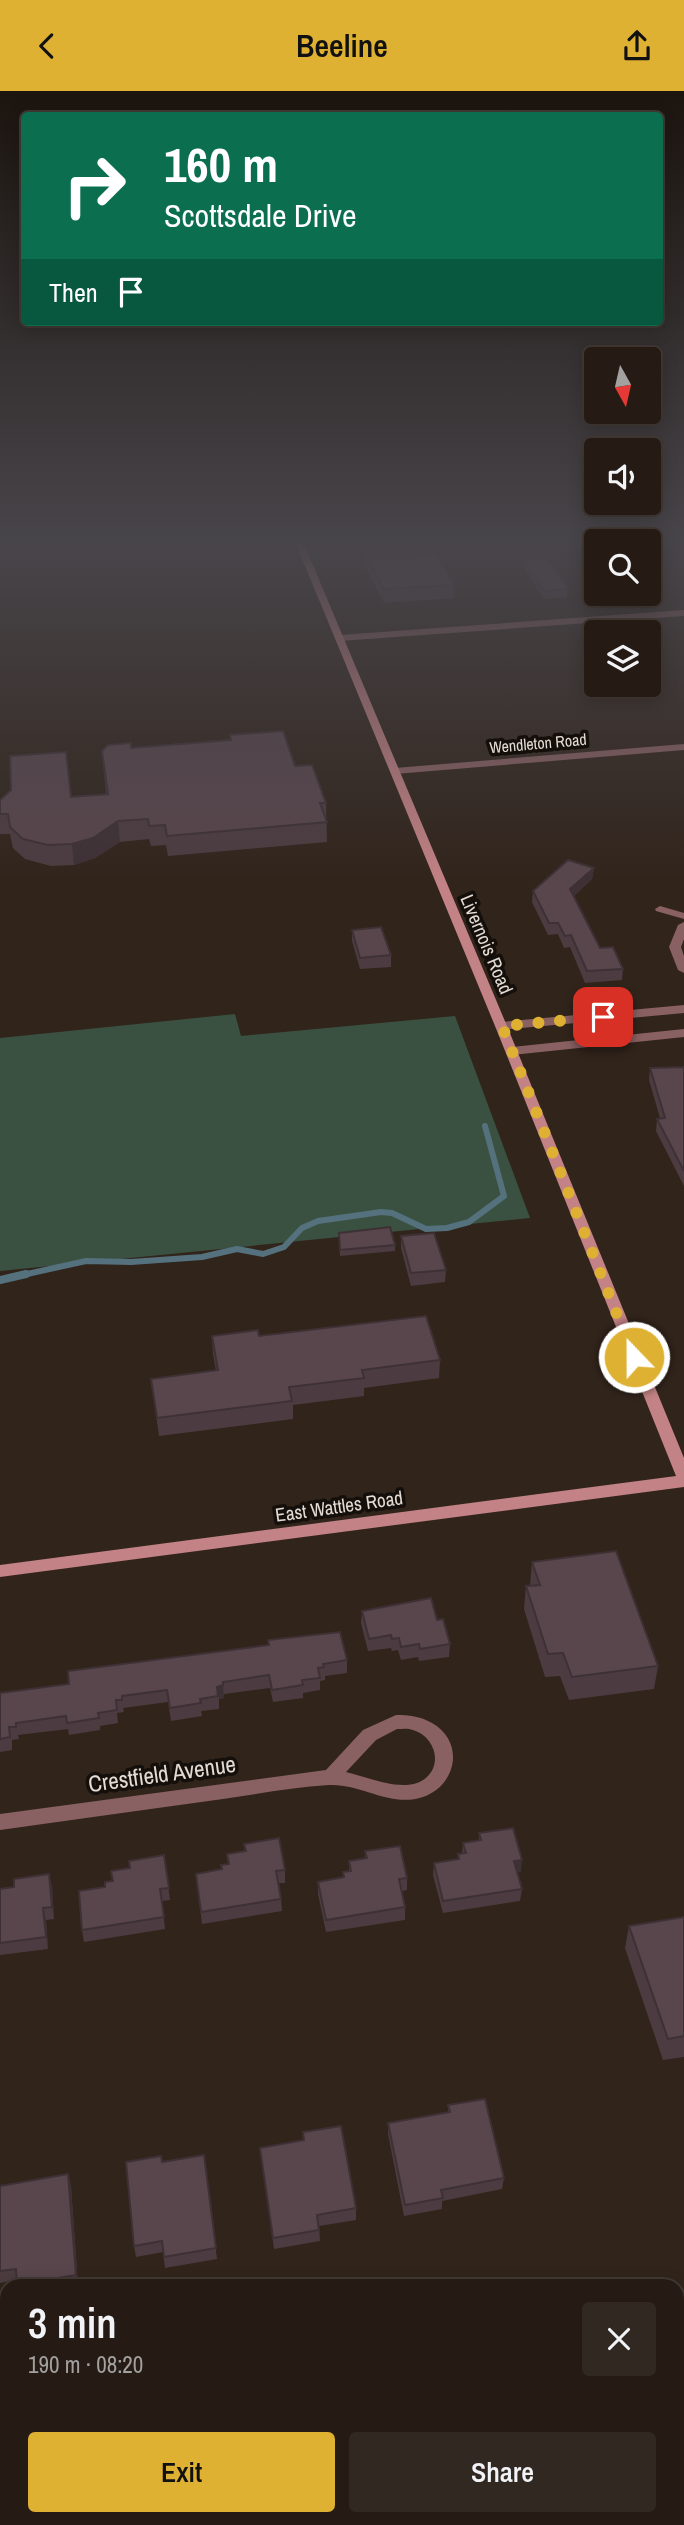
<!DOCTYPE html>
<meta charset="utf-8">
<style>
:root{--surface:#251b14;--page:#312822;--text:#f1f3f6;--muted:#a3a1a0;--line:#423934;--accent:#deb133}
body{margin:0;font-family:"Archivo Narrow",sans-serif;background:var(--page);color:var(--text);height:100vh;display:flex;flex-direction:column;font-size:26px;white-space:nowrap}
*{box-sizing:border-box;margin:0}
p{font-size:23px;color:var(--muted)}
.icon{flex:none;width:38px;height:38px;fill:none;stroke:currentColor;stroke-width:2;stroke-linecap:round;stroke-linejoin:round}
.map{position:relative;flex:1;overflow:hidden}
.details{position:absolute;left:0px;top:2188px;width:684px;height:247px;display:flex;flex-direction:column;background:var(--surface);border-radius:21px 21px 0 0;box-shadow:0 4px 18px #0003,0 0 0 2px var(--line)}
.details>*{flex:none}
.banner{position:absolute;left:21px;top:21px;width:642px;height:214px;border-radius:7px;box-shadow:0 4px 18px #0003,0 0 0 2px var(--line);background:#0b6e4f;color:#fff;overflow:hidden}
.needle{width:46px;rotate:172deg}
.controls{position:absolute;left:584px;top:256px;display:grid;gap:14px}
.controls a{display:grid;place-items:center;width:77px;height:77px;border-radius:7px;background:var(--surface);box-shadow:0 4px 18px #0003,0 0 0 2px var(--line);font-size:35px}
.pin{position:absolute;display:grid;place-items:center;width:60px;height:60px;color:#fff;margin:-30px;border-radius:14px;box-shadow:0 4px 10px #0006}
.me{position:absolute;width:77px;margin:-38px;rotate:338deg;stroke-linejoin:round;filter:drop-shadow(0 0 5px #0008)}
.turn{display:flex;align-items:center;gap:24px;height:147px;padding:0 28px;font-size:32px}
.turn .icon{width:91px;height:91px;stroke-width:2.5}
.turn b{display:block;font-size:49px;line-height:60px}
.then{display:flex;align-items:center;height:66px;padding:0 28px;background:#0003;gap:14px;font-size:26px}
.round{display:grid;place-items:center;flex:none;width:74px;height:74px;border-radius:7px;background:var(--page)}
.headline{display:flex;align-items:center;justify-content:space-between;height:119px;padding:0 28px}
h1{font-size:42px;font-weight:600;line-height:52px}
.cta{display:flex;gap:14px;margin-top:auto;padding:14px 28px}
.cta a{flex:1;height:80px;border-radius:7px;background:var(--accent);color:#111;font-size:28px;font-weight:600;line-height:80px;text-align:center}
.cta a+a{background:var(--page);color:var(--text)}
header{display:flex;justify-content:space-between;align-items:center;height:91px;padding:0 28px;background:var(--accent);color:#111;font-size:32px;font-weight:600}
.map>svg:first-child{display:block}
</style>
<header><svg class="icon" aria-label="back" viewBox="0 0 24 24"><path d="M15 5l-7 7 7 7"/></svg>Beeline<svg class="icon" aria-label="share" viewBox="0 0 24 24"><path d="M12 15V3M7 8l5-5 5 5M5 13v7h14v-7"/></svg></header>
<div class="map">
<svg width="684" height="2434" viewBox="0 0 684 2434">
<rect width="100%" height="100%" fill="#31241b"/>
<path fill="#3a5142" d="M235 923 241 945 455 925 530 1127 0 1180V947Z"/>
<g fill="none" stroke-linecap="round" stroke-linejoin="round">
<path stroke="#54717d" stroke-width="6" d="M18 1185 86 1170 131 1171 202 1166 237 1158 263 1163 284 1156 302 1137 318 1130 381 1121 392 1122 426 1138 447 1137 469 1131 504 1105 485 1035"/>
<path stroke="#54717d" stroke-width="8" d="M0 1189 26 1183"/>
<g fill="#8a6163" fill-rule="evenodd">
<path d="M684 519V525L340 550 336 547 340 544Z"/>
<path d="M684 653V659L395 683 390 680 395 677Z"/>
<path d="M660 815 684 822V828L656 820 655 818Z"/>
<path d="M684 831V848L681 856 684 865V882L678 879 669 856 678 834Z"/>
<path d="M684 914V922L501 939 495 935 501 931Z"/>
<path d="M684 938V946L512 964 506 960 512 956Z"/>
<path d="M396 1624C409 1624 420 1625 432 1632 465 1651 457 1694 423 1706 390 1717 361 1692 329 1694 293 1696 258 1703 223 1708 148 1718 74 1729 0 1739V1723L326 1679 363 1639ZM397 1638C402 1638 408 1637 413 1639 439 1647 444 1682 417 1692 396 1699 367 1686 346 1681L376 1649Z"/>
<path d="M684 2203V2225L677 2226V2204Z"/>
<path d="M7 2327V2349L0 2350V2328Z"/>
</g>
<path fill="#c38285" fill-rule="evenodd" d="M296 453H304L507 935 684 1367V1396L0 1486V1474L676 1385 495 935Z"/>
</g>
<g fill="#4c3c41">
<path d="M362 453H410L416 463 454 494V507L384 512 364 473V460H366Z"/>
<path d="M524 469 568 498 567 506 544 508 524 477Z"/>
<path d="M230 644 295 675 326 712 327 751 168 765 166 754 151 755 149 748 120 751 95 767 74 774 51 775 25 768 13 757 10 743H0V709L106 703 102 660 131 657 230 649Z"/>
<path d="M594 777 592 788 574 805 600 857 623 878 622 889 585 892 570 856 564 857 558 843 548 844 532 811 533 800Z"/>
<path d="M352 839 391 864V876L360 878 352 850Z"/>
<path d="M684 976V1095L656 1040 657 1028 660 1027 649 989 650 977Z"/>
<path d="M339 1142 395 1154V1160L340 1165Z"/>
<path d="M401 1145 446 1179 445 1191 411 1195 401 1157Z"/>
<path d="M212 1245H259L440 1269 439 1287 364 1297V1305L293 1314V1328L159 1345 151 1288 216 1280 213 1263Z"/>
<path d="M532 1471 658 1575 654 1598 569 1609 560 1585 545 1586 524 1518 526 1495H530Z"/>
<path d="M362 1520 437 1529 450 1553 449 1566 419 1570 418 1566 401 1569 398 1559 392 1560 391 1557 368 1560 361 1532Z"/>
<path d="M268 1549 347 1569V1582L325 1585V1589L320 1590V1599L303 1602V1607L273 1611 270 1597 224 1603V1607L219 1608V1618L201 1620 202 1625 171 1630 168 1611 123 1617 124 1621 117 1622 118 1632 100 1635V1639L69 1644 68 1638 18 1644 19 1648 12 1649V1659L0 1661V1602L69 1593 268 1554Z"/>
<path d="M479 1742 521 1781H517L522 1798 520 1810 443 1822 433 1784 434 1772 458 1768V1763H462L463 1752 479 1750Z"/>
<path d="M244 1753 285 1779V1792H279L281 1808 282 1820 202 1833 196 1783 221 1779 228 1773 227 1763 245 1760Z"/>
<path d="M365 1760 407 1787V1799L402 1800 405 1816V1829L326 1841 318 1803V1791L343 1787V1781L349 1780V1770L365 1768Z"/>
<path d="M164 1764 170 1809 162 1810 165 1838 84 1851 82 1839 105 1796 130 1777Z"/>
<path d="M52 1795 54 1828 46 1829 48 1858 0 1864V1798Z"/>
<path d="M684 1826V1966L663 1969 625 1857 629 1835Z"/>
<path d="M448 2014 504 2087 502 2098 442 2110V2118L404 2125 388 2043V2032L448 2021Z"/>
<path d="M303 2041 356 2117V2129L319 2135 320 2150 274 2158 260 2057 303 2049Z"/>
<path d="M204 2064 217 2168 165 2177 163 2161 136 2166 134 2155 162 2071Z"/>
<path d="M68 2083 71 2095 78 2194H17L16 2189 0 2192V2095Z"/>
<path d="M462 2427H571L573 2434H463Z"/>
<path d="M610 2427H677L684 2434H629V2433L612 2434Z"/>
<path d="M332 2430V2434H144Z"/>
</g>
<g fill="#3e3135">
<path d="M118 730 120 751 95 767 74 774 72 753Z"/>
<path d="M594 777 592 788 569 809 570 798Z"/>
<path d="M223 1594 224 1607 219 1608 217 1596Z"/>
<path d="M522 1769 521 1781 513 1782 514 1770Z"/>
<path d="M49 1783 52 1795 54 1828 52 1816Z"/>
<path d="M43 1817 46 1829 48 1858 46 1846Z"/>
<path d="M68 2083 71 2095 78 2194 76 2184Z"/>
<path d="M631 2427 629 2433 613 2434 615 2428Z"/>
</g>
<g fill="#58464c" stroke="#3e3135" stroke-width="2">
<path d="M369 453H410L416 463 436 462 454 494 384 498 364 460 372 459Z"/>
<path d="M547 467 568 498 544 500 524 469Z"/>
<path d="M283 640 295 675 312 674 326 712H320L327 731 167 745 165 734 149 735 148 728 118 730 93 747 72 753 48 754 23 748 10 736 8 723H0V709L11 699 10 665 66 661 71 706 108 703 102 660 108 654 131 652V657L231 649 230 644Z"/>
<path d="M568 769 594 777 570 798 600 857 613 856 623 878 587 880 571 844 565 845 558 832H549L533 800Z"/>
<path d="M381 836 391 864 360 867 352 839Z"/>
<path d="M684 976V1080L657 1028 665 1027 650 977Z"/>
<path d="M390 1136 395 1154 340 1159 339 1142Z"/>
<path d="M434 1142 446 1179 411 1182 401 1145Z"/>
<path d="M426 1225 440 1269 362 1279 364 1287 289 1296 292 1310 157 1327 151 1288 218 1279 212 1245 258 1239 259 1245Z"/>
<path d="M616 1460 658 1575 572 1586 563 1562 548 1563 526 1495 540 1494 532 1471Z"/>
<path d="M431 1507 437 1529 443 1528 450 1553 420 1558 419 1553 401 1556 399 1547 392 1548 391 1544 369 1548 362 1520Z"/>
<path d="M340 1541 347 1569 323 1573 324 1576 318 1577 320 1587 302 1589 303 1594 272 1599 269 1584 223 1591V1594L217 1596 218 1605 200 1608 201 1612 170 1617 167 1599 122 1605V1609H116L117 1619 98 1622 99 1627 67 1632 66 1625 16 1632V1636H9L10 1646 0 1648V1602L69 1593 68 1580 269 1554 268 1549Z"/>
<path d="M513 1737 522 1769 514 1770 522 1798 443 1810 434 1772 459 1768 458 1763 466 1762 463 1752 481 1749 479 1742Z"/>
<path d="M279 1747 285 1779 276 1780 281 1808 201 1821 196 1783 222 1778 221 1774 229 1773 227 1763 246 1760 244 1753Z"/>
<path d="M400 1755 407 1787 399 1788 405 1816 326 1829 318 1791 344 1786 343 1781 351 1780 349 1770 367 1767 365 1760Z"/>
<path d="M164 1764 169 1797 160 1798 164 1826 82 1839 79 1800 105 1796V1791L113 1790 111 1780 130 1777 129 1770Z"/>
<path d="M49 1783 52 1816 43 1817 46 1846 0 1852V1798L14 1796V1788Z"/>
<path d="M684 1826V1945L668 1948 629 1835Z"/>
<path d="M485 2008 504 2087 441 2099 443 2107 405 2114 388 2032 450 2021 448 2014Z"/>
<path d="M341 2035 356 2117 317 2124 319 2139 273 2147 260 2057 304 2049 303 2041Z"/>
<path d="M204 2064 216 2157 164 2166 162 2150 134 2155 126 2071 161 2065 162 2071Z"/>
<path d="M68 2083 76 2184 17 2194 16 2178 0 2180V2095Z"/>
<path d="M684 2405V2434H635L633 2427H677V2406Z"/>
<path d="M156 2427H332V2430L314 2434H144V2430Z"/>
<path d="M465 2427H571L573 2434H466Z"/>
</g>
<linearGradient id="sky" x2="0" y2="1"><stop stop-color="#1b140f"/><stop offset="0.57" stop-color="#48454a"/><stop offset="1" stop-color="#48454a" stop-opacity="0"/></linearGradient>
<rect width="684" height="793" fill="url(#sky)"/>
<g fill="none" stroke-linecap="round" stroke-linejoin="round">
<path stroke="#deb133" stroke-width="12" stroke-dasharray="0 21.6" d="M603 926 502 935 634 1266"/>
</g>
<g text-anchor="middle" stroke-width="7" stroke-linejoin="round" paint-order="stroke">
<g font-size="16" fill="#e3dbd4" stroke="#140f0b">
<text transform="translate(538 652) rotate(-5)" y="6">Wendleton Road</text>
</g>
<g font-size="19" fill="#e3dbd4" stroke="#140f0b">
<text transform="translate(487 853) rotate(67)" y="7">Livernois Road</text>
<text transform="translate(339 1415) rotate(-8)" y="7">East Wattles Road</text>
</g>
<g font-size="23" fill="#e3dbd4" stroke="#140f0b">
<text transform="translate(162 1683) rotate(-8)" y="8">Crestfield Avenue</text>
</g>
</g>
</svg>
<div class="controls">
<a><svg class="needle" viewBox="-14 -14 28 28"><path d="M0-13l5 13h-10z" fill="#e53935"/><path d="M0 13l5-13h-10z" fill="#a3a1a0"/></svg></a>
<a><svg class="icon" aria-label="sound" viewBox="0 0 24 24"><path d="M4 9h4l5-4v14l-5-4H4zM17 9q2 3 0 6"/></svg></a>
<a><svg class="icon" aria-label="search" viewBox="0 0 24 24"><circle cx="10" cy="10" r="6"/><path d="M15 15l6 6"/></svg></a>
<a><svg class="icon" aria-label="layers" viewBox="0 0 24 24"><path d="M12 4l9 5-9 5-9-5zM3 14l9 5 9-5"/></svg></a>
</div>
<div class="pin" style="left:603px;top:926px;background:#d93025"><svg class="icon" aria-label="arrive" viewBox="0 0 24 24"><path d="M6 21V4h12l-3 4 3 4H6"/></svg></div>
<svg class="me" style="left:634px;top:1266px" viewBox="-20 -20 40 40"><circle r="17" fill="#deb133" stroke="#fff" stroke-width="3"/><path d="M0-11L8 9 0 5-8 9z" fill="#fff"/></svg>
<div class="banner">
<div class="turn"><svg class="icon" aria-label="right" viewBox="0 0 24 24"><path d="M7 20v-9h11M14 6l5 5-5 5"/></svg><div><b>160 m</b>Scottsdale Drive</div></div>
<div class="then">Then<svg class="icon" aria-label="arrive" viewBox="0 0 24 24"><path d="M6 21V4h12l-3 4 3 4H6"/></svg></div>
</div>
<section class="details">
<div class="headline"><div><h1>3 min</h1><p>190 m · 08:20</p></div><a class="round"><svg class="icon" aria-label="close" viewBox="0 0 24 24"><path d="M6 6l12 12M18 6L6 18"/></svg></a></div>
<div class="cta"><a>Exit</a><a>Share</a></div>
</section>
</div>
